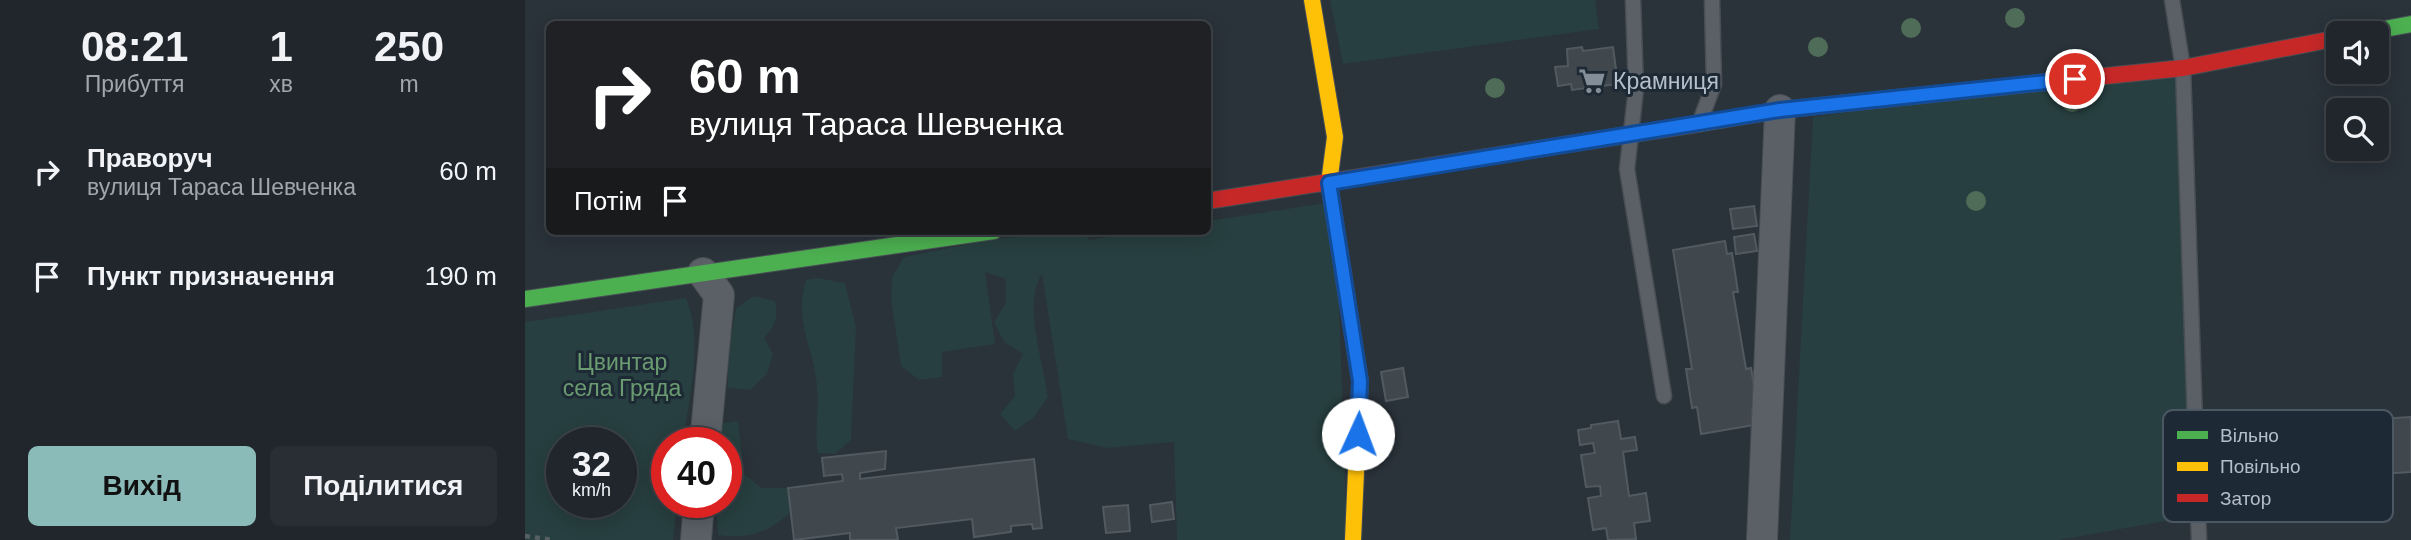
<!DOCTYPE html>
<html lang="uk">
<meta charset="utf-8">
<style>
:root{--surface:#20262c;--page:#282e34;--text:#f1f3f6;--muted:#a2a5a9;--line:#3d4348;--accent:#8bbbb9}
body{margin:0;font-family:Helvetica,sans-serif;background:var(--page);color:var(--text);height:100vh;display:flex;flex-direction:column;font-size:26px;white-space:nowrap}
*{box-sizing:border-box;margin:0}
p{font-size:23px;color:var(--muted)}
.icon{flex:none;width:38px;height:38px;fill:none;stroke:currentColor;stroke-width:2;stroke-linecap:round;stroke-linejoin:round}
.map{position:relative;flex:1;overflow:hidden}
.details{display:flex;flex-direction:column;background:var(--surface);width:525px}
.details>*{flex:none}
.hud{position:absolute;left:21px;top:21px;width:665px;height:214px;border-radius:10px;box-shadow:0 4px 18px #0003,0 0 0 2px var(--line);background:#202124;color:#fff;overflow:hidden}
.buttons{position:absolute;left:1801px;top:21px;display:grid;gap:14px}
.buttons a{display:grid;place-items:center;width:63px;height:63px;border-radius:10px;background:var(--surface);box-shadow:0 4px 18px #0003,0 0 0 2px var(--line);font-size:35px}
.speed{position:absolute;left:21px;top:427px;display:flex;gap:14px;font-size:35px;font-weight:700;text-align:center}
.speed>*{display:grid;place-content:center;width:91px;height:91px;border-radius:50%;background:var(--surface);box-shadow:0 4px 18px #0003,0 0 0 2px var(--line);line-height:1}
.speed small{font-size:18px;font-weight:400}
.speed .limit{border:10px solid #d22;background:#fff;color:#111}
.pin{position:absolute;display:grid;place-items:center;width:60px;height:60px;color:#fff;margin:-30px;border:4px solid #fff;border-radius:50%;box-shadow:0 2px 7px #0007}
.me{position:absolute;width:77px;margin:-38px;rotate:2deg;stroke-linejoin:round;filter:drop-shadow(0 0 5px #0008)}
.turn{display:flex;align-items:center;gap:24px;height:147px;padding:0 28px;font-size:32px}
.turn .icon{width:91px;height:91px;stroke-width:2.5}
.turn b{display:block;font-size:49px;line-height:60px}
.then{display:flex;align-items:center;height:66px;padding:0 28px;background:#0003;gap:14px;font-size:26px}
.eta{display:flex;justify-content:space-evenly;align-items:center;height:119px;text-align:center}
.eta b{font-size:42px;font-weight:700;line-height:49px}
.primary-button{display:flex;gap:14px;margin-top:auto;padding:14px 28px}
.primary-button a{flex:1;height:80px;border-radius:10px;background:var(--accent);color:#111;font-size:28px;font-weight:700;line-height:80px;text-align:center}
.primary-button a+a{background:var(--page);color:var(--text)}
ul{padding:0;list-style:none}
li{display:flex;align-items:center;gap:21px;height:105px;padding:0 28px}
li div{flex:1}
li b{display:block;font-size:26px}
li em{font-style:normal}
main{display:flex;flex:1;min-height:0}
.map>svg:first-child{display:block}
</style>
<main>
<section class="details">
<div class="eta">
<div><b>08:21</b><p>Прибуття</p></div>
<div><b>1</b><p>хв</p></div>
<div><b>250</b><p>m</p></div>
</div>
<ul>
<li><svg class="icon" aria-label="right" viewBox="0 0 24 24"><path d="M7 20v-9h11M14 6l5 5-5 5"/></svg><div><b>Праворуч</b><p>вулиця Тараса Шевченка</p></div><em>60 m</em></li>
<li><svg class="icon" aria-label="arrive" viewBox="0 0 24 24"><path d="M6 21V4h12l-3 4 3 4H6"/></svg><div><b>Пункт призначення</b></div><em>190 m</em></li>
</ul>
<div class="primary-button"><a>Вихід</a><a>Поділитися</a></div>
</section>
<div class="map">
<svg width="1886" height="540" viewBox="0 0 1886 540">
<rect width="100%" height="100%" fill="#2a323a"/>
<g fill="#273f40" fill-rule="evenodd">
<path d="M805 0H1070L1074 29 818 64Z"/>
<path d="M1664 67 1663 517 1534 540H1265L1288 117Z"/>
<path d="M800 203 811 210 822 540H652L649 442 582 448 543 439 517 274C497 304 519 363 523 397L509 417 490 431 475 414 490 396 488 374 498 354 479 342 469 322 481 303V279L460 272 470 344 417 352V377L394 380 376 366 366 299 367 277 379 257 468 239 560 232 564 240 621 231H682L683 221Z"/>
<path d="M293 278 320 283 331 327 326 440 310 454 293 453C289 430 294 410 292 387 289 346 268 323 281 280Z"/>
<path d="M229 296 250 301C254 316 250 327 239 338L248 354 242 374 225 390 203 388V353L211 308Z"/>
<path d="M161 298C179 341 164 397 158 443H142V502H152L148 540H0V322ZM37 443H96V502H37Z"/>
<path d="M213 421 219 474 237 488H263L268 510C247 531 224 540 193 535L191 502H201V443H193L198 423Z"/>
</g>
<g fill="#40474d" stroke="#525a61" stroke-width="2">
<path d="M1057 47 1058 51 1088 47 1093 84 1047 90 1046 84 1033 86 1030 67 1043 66 1042 49Z"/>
<path d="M1229 206 1232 226 1208 229 1205 209Z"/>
<path d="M1229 234 1232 251 1211 254 1209 237Z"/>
<path d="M1200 241 1202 254 1207 253 1213 292H1208L1221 369 1226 368 1233 409 1227 410 1229 425 1176 434 1172 407 1167 408 1161 369H1167L1148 250Z"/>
<path d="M878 368 883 397 861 401 856 372Z"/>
<path d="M1886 417V472L1805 477 1802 422Z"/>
<path d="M1093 421 1096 439 1110 437 1112 450 1098 452 1104 496 1121 493 1125 521 1109 523 1111 539 1083 540 1081 528 1068 530 1063 498 1076 496 1075 486 1061 487 1056 455 1070 453 1068 443 1055 445 1053 430 1066 428V425Z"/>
<path d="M361 451 360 469 335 473V479L509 459 517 528 508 529 507 524 486 526V532L449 537 447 519 371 528 373 540H325V533L269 540 263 488 318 481 317 474 299 476 297 458Z"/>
<path d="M647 502 649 519 627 522 625 505Z"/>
<path d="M603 505 605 531 581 533 578 507Z"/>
</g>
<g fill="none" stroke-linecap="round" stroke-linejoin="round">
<g stroke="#484e54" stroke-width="17">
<g id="lane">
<path d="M1108 0 1111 89 1102 169 1139 396"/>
<path d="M1647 0 1658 68 1674 540"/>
<path d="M1176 119 1189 84 1187 0"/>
</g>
</g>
<g stroke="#484e54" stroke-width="32">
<g id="street">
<path d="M178 273 194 295 180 443"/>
<path d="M171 540 174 502"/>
<path d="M1237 540 1255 110"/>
</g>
</g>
<g stroke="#484e54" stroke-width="18">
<g id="fast">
<path d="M1838 33 1886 24"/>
<path d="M0 299 469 231"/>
</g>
</g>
<g stroke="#484e54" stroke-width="18">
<g id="slow">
<path d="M787 0 810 137 804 183 835 381 828 540"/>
<path d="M1172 124 1255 110 1561 78"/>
</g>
</g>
<g stroke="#484e54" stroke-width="18">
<g id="jam">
<path d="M1561 78 1658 68 1813 38"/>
<path d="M682 201 1172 124"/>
</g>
</g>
<path stroke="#585f64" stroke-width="4.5" stroke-dasharray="5 5" stroke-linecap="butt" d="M0 536 29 540"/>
<use href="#lane" stroke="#5b6067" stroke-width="14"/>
<use href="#street" stroke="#5b6067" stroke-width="30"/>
<use href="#fast" stroke="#4caf50" stroke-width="16"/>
<use href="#slow" stroke="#ffc107" stroke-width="16"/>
<use href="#jam" stroke="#c62828" stroke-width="16"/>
</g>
<g fill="#4e6c58">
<circle cx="1490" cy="18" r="10"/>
<circle cx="1386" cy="28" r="10"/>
<circle cx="1293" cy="47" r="10"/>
<circle cx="970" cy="88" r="10"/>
<circle cx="1547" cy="102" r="10"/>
<circle cx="1451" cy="201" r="10"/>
</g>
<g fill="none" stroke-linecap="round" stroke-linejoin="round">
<g stroke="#114b97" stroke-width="18">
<path id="route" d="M833 434 835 381 804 183 1255 110 1550 79"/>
</g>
<use href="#route" stroke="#1a73e8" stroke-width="12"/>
</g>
<defs>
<g id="supermarket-bare" transform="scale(2.1)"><path d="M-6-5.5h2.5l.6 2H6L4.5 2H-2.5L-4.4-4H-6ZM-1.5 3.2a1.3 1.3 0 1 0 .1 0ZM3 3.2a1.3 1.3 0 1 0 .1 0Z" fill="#848e98" stroke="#1d2a35" stroke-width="2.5" paint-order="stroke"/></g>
</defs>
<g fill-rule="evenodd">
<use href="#supermarket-bare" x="1067" y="81"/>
</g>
<g text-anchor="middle" stroke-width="6" stroke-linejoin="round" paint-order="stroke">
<g font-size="23" fill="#b5bfca" stroke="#1d2a35" text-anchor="start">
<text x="1088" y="89">Крамниця</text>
</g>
<g font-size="23" fill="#6b9c71" stroke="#1d2a35">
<text x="97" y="370">Цвинтар<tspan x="97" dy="26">села Гряда</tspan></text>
</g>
</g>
<rect x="1638" y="410" width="230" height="112" rx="10" fill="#1d2a35" stroke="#4b5762" stroke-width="2"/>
<rect x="1652" y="431" width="31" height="8" fill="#4caf50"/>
<rect x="1652" y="462" width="31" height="9" fill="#ffc107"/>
<rect x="1652" y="494" width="31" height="8" fill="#c62828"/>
<g font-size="19" fill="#b5bfca">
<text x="1695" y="442">Вільно</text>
<text x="1695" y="473">Повільно</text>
<text x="1695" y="505">Затор</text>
</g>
</svg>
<div class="buttons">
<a><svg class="icon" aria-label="sound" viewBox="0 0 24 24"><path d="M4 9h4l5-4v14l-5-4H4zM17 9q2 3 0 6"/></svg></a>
<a><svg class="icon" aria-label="search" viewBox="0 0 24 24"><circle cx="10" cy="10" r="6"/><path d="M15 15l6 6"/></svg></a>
</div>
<div class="speed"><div>32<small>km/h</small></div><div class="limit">40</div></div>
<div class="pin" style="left:1550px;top:79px;background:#d93025"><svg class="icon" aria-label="arrive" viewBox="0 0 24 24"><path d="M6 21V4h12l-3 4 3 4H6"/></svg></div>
<svg class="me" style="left:833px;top:434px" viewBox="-20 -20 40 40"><circle r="19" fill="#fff"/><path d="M0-13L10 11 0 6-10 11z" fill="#1a73e8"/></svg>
<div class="hud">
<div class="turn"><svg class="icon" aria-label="right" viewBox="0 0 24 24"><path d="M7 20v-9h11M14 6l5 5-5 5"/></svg><div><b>60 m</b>вулиця Тараса Шевченка</div></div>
<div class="then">Потім<svg class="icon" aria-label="arrive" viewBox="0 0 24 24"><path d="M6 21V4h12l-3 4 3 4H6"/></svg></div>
</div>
</div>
</main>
